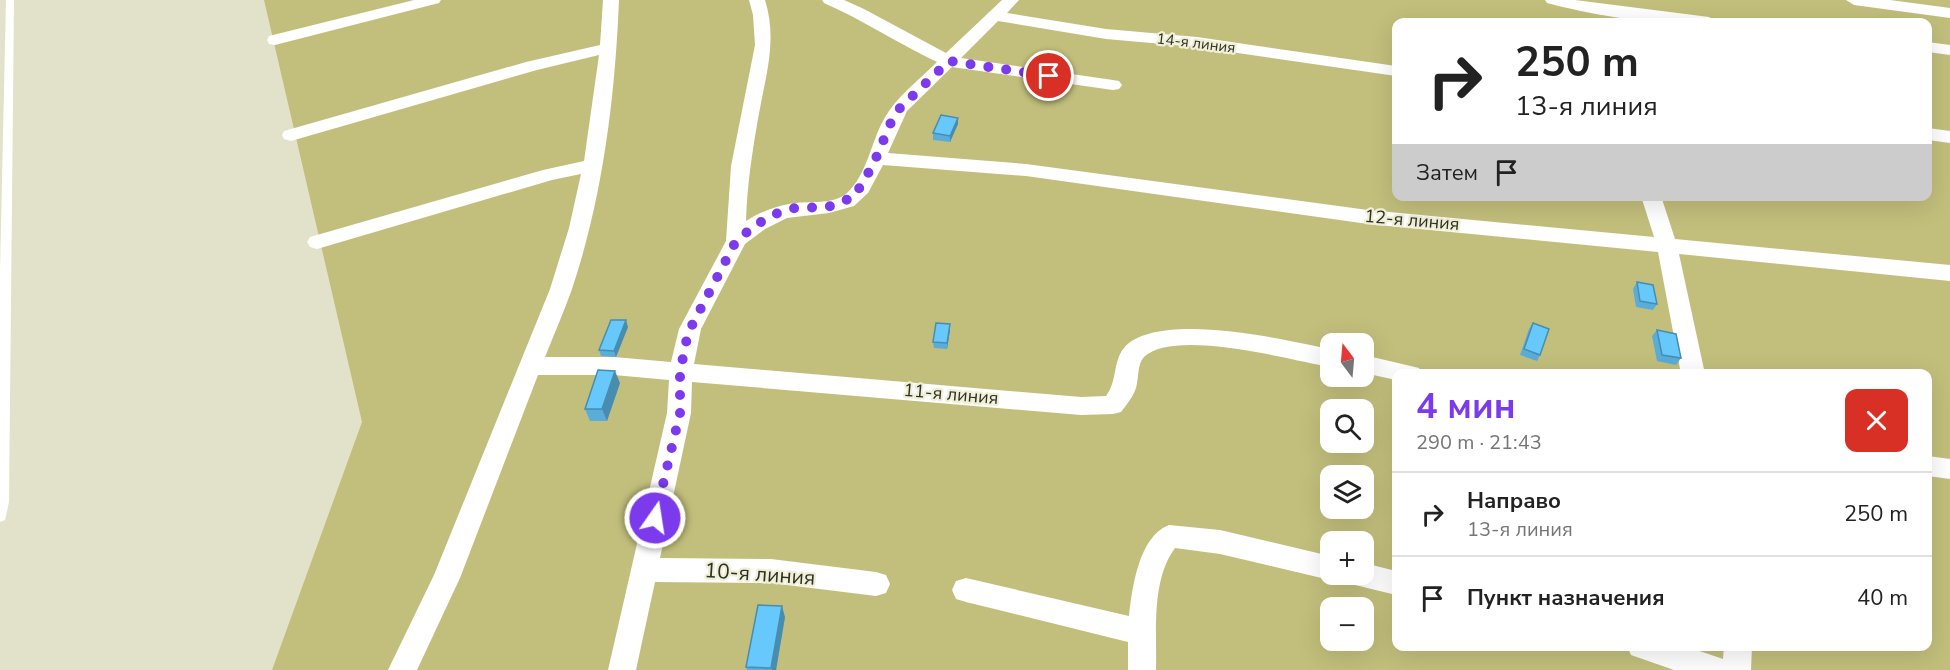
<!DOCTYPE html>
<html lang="ru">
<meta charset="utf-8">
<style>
:root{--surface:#fff;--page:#f2f2f2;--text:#222;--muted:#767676;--line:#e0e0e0;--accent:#7c3aed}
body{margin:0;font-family:"Nunito Sans",sans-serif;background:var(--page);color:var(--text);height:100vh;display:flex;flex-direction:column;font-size:22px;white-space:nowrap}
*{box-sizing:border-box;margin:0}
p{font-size:20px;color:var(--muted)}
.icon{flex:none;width:33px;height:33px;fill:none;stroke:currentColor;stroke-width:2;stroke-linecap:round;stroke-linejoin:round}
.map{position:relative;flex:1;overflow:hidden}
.side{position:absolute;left:1392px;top:369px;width:540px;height:282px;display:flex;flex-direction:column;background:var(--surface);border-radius:12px;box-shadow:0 6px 24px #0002}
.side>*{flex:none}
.hud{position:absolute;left:1392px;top:18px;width:540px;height:183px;border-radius:12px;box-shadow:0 6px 24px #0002;background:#fff;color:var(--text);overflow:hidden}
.needle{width:39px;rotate:344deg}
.tools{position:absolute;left:1320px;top:333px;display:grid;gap:12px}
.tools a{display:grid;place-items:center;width:54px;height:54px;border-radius:12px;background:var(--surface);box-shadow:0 6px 24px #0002;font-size:30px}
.pin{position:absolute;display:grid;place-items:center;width:51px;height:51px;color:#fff;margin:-26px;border:3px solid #fff;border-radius:50%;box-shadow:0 2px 6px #0007}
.me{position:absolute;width:66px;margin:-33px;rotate:13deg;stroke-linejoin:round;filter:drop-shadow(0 0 4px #0008)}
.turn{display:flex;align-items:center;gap:21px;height:126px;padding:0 24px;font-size:27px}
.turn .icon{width:78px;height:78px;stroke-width:2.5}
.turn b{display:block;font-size:42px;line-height:51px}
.then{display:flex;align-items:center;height:57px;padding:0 24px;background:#0003;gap:12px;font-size:22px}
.round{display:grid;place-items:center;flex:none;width:63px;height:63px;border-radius:12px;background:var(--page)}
.overview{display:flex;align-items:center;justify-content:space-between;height:102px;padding:0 24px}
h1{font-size:36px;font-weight:700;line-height:45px;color:var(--accent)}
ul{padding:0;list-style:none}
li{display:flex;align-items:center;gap:18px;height:84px;padding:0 24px;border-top:2px solid var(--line)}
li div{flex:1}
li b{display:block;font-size:22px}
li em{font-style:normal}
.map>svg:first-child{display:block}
</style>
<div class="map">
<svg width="1950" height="670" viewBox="0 0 1950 670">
<rect width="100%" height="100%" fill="#e2e2ca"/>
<path fill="#c2bf7c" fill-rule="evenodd" d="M264 0H1950V670H272L362 422ZM1396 22H1928V196H1396ZM1330 344H1364V376H1330ZM1396 374H1928V646H1396ZM1330 410H1364V442H1330ZM1330 476H1364V508H1330ZM1330 542H1364V574H1330ZM1330 608H1364V640H1330Z"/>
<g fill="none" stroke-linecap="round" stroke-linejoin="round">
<path fill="#fff" fill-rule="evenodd" d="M6 0H14L9 502 5 520 0 522V271Z"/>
<g fill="#fff" fill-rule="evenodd">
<path d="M414 0H441L439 3 275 45 269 44 267 40 269 36Z"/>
<path d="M603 0H619C615 98 603 196 572 289 564 312 554 334 545 357H614L671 362 679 329 726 241 731 166 755 45 753 15 749 0H765C778 41 765 78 758 119 752 153 747 187 746 221 759 213 773 207 789 204 807 200 832 206 847 193 867 175 871 142 884 119 896 97 919 80 937 62 899 44 863 20 824 3L822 0H844L864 9 946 53 1002 0H1019L1007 13 1106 29 1197 37 1396 66V76L1197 47 1106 39 998 21 961 58 1113 80 1119 81 1122 85 1119 89 1113 90 952 67 907 111 888 153 1026 164 1368 210 1654 237 1641 196H1661L1675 239 1950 265V281L1679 254 1705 374H1681L1658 252 1368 224 1026 176 883 165 868 193 854 206 829 213 787 218 765 229 745 244 701 329 694 364 1081 397 1106 396C1117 382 1113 363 1123 349 1155 309 1286 340 1330 349V367C1291 360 1174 328 1144 357 1137 364 1139 378 1136 388 1133 397 1127 404 1121 412L1113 414 1081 415 692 382 691 413 660 558 771 559 876 572 886 575 890 584 886 593 876 596 771 583 655 582 636 670H608L667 413 669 380 614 375H538L460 578 417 670H388L434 575 550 289 569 228 581 174 552 180 317 249 310 247 307 242 310 237 543 170 584 161 599 55 537 70 291 141 284 139 282 135 284 131 526 62 600 45Z"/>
<path d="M1545 0H1575L1709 17 1717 22C1668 28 1596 16 1547 3Z"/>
<path d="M1846 0H1890L1950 8V18L1854 5Z"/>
<path d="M1928 42 1950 45V55L1928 52Z"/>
<path d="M1928 128 1950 131V143L1928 140Z"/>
<path d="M1364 355 1419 368 1422 374H1396V380L1364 373Z"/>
<path d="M1928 456 1950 459V479L1928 476Z"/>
<path d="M1169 525 1220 530 1330 556V574H1340L1330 580 1220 554 1175 548C1151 580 1157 632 1156 670H1128V642L966 602 956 599 952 590 956 581 966 578 1129 616C1132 588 1139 536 1169 525Z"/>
<path d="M1364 563 1396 571V595L1347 583 1344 574H1364Z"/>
<path d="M1627 646H1685L1723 659 1724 646H1752L1751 670H1674L1631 655Z"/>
</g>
</g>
<g fill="#59add8">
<path d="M958 118V124L950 142 933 140V133Z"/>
<path d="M1637 282 1657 304 1653 310 1636 307 1633 289Z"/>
<path d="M1533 323 1540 355 1537 361 1520 355 1529 329Z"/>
<path d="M628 327 616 357 601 356 599 350Z"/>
<path d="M950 330 947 349 934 348 933 342Z"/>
<path d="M1657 330 1681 358 1676 365 1657 361 1652 336Z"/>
<path d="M620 383 607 421H590L585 409Z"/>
<path d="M785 617 776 670H747L746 667Z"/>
</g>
<g fill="#488db0">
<path d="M958 118V124L950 142V136Z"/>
<path d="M626 320 628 327 616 357 614 351Z"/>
<path d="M950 324V330L947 349V343Z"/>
<path d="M615 371 620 383 607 421 602 409Z"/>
<path d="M782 606 785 617 776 670H772L771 668Z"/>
</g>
<g fill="#67c9fb" stroke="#488db0" stroke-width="1.5">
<path d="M941 115 958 118 950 136 933 133Z"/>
<path d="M1637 282 1653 285 1657 304 1640 301Z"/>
<path d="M611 320H626L614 351 599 350Z"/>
<path d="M936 323 950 324 947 343 933 342Z"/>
<path d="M1533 323 1549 329 1540 355 1524 349Z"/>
<path d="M1657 330 1676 334 1681 358 1662 355Z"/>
<path d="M598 370 615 371 602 409H585Z"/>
<path d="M758 605 782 606 771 668 746 667Z"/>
</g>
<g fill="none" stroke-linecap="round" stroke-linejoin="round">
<path stroke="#7c3aed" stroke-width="10" stroke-dasharray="0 18" d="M655 518 680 413V372L688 333 736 241 757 224 778 213 795 208 828 207 854 197 873 165 892 120 900 108 949 61 1049 76"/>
</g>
<g text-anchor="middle" stroke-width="4.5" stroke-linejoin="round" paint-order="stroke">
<g font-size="15" fill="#303026" stroke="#f0efd7">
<text transform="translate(1196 43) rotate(7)" y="5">14-я линия</text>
</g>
<g font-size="18" fill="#303026" stroke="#f0efd7">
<text transform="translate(1412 220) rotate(5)" y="6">12-я линия</text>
<text transform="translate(951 394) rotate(5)" y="6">11-я линия</text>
</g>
<g font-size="21" fill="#303026" stroke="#f0efd7">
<text transform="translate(760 574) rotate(4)" y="7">10-я линия</text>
</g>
</g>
</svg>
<div class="tools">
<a><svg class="needle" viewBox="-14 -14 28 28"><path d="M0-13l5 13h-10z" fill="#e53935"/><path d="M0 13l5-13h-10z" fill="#767676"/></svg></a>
<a><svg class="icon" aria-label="search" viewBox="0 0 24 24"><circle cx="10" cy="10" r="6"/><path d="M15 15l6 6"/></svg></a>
<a><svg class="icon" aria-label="layers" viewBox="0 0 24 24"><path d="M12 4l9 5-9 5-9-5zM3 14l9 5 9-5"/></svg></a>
<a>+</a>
<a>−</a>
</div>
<div class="pin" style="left:1049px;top:76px;background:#d93025"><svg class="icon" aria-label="arrive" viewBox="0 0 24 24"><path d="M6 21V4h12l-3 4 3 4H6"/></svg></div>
<svg class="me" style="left:655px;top:518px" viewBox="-20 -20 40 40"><circle r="17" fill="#7c3aed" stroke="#fff" stroke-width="3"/><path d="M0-11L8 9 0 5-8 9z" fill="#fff"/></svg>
<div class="hud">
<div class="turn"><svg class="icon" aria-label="right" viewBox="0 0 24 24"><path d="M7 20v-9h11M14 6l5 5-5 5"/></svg><div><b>250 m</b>13-я линия</div></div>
<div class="then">Затем<svg class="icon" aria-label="arrive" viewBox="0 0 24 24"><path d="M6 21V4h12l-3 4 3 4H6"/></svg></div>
</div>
<section class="side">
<div class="overview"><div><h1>4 мин</h1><p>290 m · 21:43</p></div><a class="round" style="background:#d93025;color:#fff"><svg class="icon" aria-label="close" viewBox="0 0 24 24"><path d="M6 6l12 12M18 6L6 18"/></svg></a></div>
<ul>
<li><svg class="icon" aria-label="right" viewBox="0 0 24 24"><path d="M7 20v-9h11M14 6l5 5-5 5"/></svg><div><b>Направо</b><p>13-я линия</p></div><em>250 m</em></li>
<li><svg class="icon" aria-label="arrive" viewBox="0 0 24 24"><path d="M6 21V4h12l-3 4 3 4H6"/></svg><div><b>Пункт назначения</b></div><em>40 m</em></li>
</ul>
</section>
</div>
